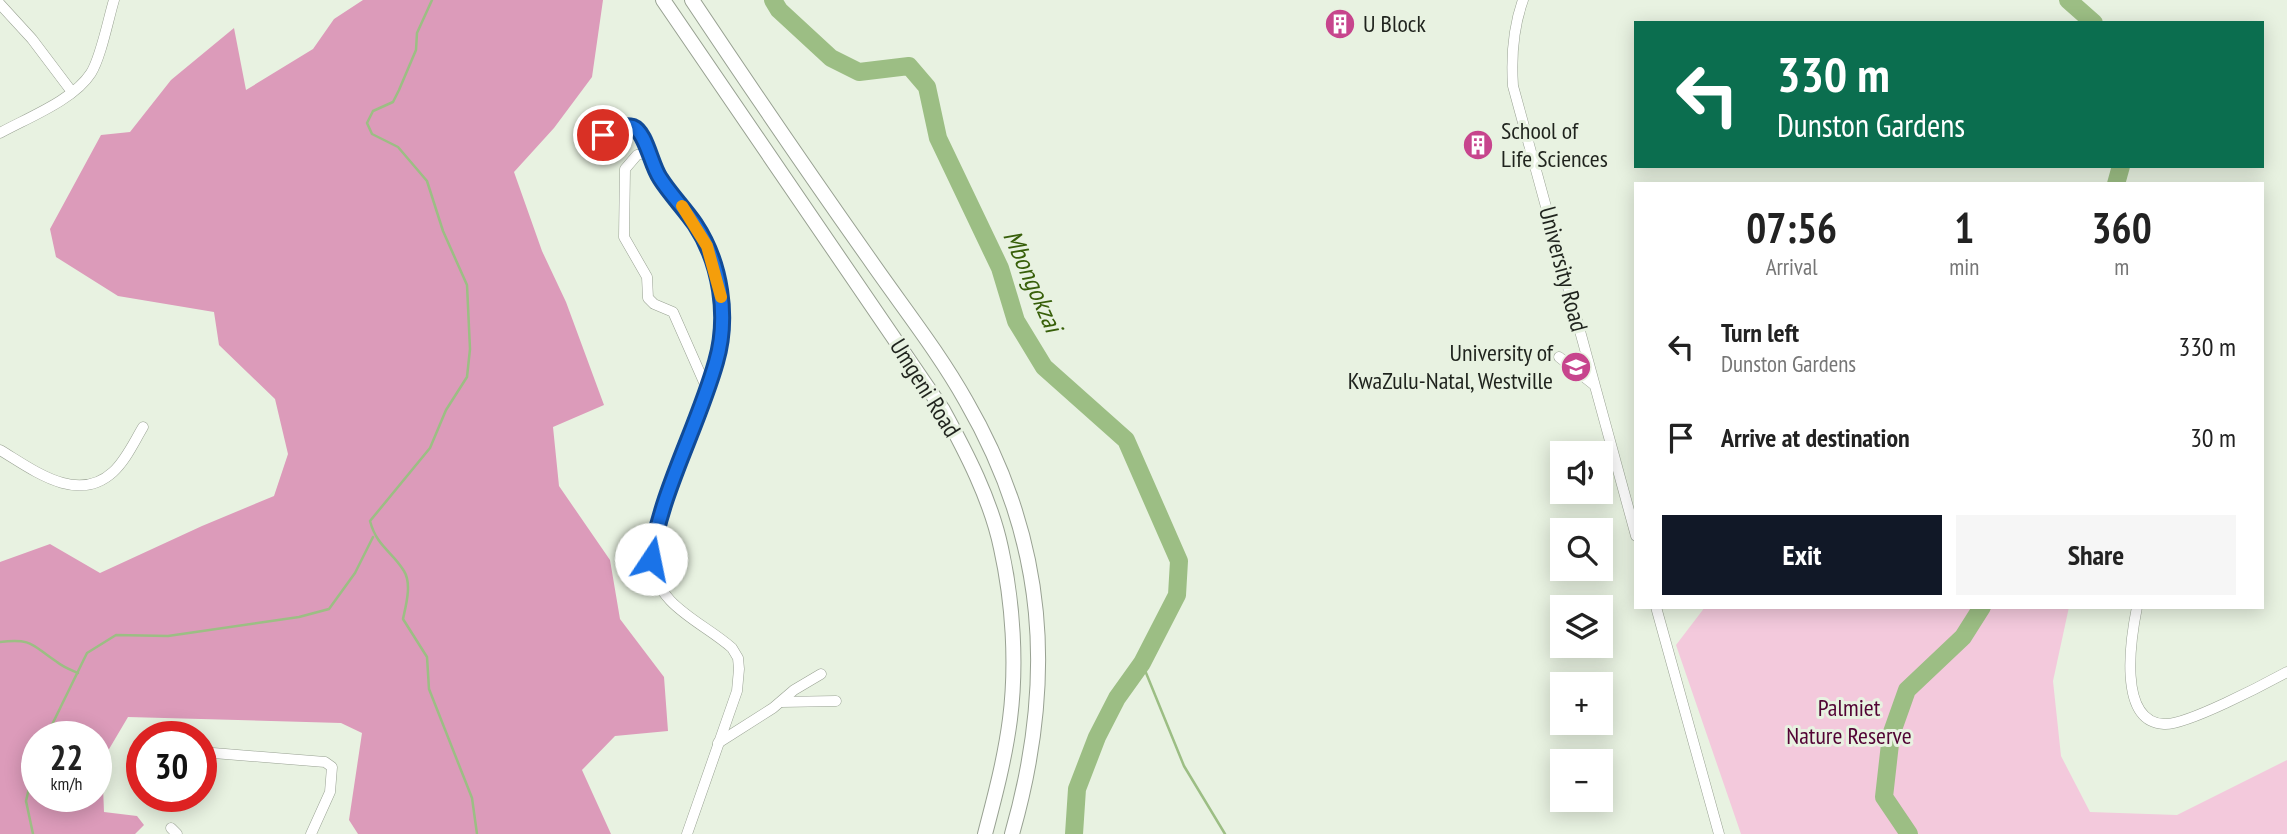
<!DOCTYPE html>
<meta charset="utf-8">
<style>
:root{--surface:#fff;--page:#f6f6f6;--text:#222;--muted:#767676;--accent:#111827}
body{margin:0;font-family:"PT Sans Narrow",sans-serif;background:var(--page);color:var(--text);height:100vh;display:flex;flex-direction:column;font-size:26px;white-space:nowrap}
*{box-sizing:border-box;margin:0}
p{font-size:23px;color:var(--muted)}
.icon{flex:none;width:38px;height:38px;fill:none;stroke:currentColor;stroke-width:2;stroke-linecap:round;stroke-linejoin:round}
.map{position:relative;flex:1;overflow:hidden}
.drawer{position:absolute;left:1634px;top:182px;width:630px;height:427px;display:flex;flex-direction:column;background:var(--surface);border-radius:0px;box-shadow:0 4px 18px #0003}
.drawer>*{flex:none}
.top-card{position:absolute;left:1634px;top:21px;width:630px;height:147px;border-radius:0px;box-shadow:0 4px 18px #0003;background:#0b6e4f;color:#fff;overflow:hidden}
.tools{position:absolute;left:1550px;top:441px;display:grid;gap:14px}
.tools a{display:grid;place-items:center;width:63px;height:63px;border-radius:0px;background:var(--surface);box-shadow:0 4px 18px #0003;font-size:35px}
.speed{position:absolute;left:21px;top:721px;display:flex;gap:14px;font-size:35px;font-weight:700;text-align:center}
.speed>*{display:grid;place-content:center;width:91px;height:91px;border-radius:50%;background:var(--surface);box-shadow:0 4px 18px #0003;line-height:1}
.speed small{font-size:18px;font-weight:400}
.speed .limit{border:10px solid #d22;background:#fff;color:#111}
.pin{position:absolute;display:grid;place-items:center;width:60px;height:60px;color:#fff;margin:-30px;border:4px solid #fff;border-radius:50%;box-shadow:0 2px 7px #0007}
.me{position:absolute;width:77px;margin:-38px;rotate:11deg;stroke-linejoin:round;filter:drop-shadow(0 0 5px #0008)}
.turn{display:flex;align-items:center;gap:24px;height:147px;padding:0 28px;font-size:32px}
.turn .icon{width:91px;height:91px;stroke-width:2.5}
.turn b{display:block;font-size:49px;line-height:60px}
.eta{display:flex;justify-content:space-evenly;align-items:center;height:119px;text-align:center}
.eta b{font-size:42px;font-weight:800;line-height:49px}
.action{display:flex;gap:14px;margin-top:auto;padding:14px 28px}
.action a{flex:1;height:80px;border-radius:0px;background:var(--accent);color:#fff;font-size:28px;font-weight:800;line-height:80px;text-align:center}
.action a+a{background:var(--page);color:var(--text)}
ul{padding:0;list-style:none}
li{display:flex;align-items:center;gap:21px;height:91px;padding:0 28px}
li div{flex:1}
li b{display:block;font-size:26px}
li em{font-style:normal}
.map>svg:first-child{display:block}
</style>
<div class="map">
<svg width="2287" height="834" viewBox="0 0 2287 834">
<rect width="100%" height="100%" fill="#e8f2e1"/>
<path fill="#f3c9dc" d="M1705 607H2069L2053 681 2061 756 2090 812 2177 815 2287 760V834H1741L1676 645Z"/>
<path fill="#dc9bba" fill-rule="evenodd" d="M363 0H603L592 77 554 128 514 172 542 251 566 302 604 405 553 427 559 486 610 560 620 619 664 677 668 731 615 736 582 770 611 834H358L349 820 362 733 341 723 128 717 102 761 104 812 137 816 144 825 135 834H0V562L50 544 100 573 202 526 274 496 288 454 275 399 219 345 214 312 118 296 56 257 50 229 101 135 130 132 171 80 234 28 246 90 313 49 334 19ZM37 737H96V796H37Z"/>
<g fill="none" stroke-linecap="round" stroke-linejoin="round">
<g stroke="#9cbe84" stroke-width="2.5">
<path d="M432 0 417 33 416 50 399 90 393 102 373 111 367 123 372 134 398 147 427 181 443 231 467 285 470 349 467 377 446 410 430 448 370 521C377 547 392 551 404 571 412 584 406 605 403 619L427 657 429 689 472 798 477 834"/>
<path d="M0 642C34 638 32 646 57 662 63 667 71 670 78 673"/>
<path d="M1142 663 1184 766 1225 834"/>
<path d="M46 737 87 653 116 635 168 636 299 617 329 609 355 573 373 537"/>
<path d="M33 834 26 801 37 754"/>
</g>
<g stroke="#9cbe84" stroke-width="18">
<path d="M773 0 779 10 831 58 859 72 909 66 927 87 938 138 1000 268 1016 321 1044 367 1126 440 1179 561 1177 595 1142 663 1117 698 1097 737 1077 789 1074 834"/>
<path d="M2068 0 2094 23"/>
<path d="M2116 184 2121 166"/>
<path d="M1909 834 1884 797 1891 735 1907 690 1963 637 1982 607"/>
</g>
<g stroke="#98a192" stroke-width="11">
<g id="minor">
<path d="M1523 0C1513 28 1511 56 1513 86L1636 536"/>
<path d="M0 4 32 39 72 92"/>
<path d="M0 133C27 118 74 100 91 73 101 57 108 20 114 0"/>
<path d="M602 135C645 114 638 138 654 168 669 196 694 217 708 247 742 324 703 398 677 471 667 497 649 535 652 562 656 606 703 622 732 648L738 658 739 669 737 691 687 834"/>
<path d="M648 152 637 155 625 169 624 237 647 277 648 298 654 304 673 312 707 389"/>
<path d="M1559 357 1593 384"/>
<path d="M0 450C32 469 77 505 113 472 126 460 134 442 143 427"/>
<path d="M1656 607 1719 834"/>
<path d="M2137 607C2131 637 2117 722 2164 724 2185 726 2265 684 2287 672"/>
<path d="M781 702 836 701"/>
<path d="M718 743 773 708 794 690 821 674"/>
<path d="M201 752 325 762 332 767 330 792 311 834"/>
<path d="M171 828 177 834"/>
</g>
</g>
<g stroke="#98a192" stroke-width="16">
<g id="highway">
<path d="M663 0 943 410C966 452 991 500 1001 548 1013 602 1017 664 1010 719 1005 758 995 796 985 834"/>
<path d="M692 0C750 87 808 172 868 257 901 305 938 351 966 401 1047 541 1056 680 1012 834"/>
</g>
</g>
<use href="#minor" stroke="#fff" stroke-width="10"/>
<use href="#highway" stroke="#fff" stroke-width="14"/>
</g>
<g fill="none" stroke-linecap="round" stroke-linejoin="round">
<g stroke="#114b97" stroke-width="18">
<path id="route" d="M603 135C612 130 622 124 633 127 646 132 651 165 660 178 670 194 684 208 695 224 721 263 729 317 716 362 697 429 661 491 651 559"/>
</g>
<use href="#route" stroke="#1a73e8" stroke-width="12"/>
<path stroke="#f59e0b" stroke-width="12" d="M682 206 707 246 721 297"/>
</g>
<defs>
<g id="building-disc" transform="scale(1.575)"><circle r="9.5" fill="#c7458d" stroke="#e8f2e1"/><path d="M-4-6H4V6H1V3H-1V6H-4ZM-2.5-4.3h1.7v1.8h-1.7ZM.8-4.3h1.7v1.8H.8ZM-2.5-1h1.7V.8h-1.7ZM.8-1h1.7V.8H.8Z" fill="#fff"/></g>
<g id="university-disc" transform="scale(1.575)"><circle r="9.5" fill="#c7458d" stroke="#e8f2e1"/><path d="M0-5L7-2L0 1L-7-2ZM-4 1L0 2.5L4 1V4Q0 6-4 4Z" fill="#fff"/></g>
</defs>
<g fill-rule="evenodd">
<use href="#building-disc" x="1340" y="24"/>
<use href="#building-disc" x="1478" y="145"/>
<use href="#university-disc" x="1576" y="367"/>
</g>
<g text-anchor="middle" stroke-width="6" stroke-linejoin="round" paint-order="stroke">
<g font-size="24" fill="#1f231d" stroke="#e8f2e1" text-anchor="start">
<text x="1363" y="32">U Block</text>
<text x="1501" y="139">School of<tspan x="1501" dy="28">Life Sciences</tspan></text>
<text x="1553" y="361" text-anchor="end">University of<tspan x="1553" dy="28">KwaZulu-Natal, Westville</tspan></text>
</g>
<g font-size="24" fill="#1f231d" stroke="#e8f2e1">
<text transform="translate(1563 269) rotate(75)" y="8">University Road</text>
<text transform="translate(925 388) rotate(58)" y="8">Umgeni Road</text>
</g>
<g font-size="24" fill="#520334" stroke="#e8f2e1">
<text x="1849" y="716">Palmiet<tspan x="1849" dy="28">Nature Reserve</tspan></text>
</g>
<g font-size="26" font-style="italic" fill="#375f09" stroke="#e8f2e1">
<text transform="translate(1033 281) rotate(66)" y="9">Mbongokzai</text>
</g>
</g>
</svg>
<div class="tools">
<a><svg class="icon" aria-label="sound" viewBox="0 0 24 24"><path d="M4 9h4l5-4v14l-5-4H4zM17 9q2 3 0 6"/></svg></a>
<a><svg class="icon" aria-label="search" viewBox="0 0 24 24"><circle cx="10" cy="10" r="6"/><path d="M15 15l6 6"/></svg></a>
<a><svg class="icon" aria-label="layers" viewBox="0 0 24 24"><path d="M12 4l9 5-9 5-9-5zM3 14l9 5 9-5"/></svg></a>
<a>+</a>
<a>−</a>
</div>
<div class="speed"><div>22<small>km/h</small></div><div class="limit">30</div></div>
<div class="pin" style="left:603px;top:135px;background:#d93025"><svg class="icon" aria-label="arrive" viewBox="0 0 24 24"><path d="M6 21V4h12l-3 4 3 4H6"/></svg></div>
<svg class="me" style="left:651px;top:559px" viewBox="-20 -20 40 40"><circle r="19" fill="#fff"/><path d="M0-13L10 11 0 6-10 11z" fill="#1a73e8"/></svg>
<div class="top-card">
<div class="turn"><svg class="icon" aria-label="left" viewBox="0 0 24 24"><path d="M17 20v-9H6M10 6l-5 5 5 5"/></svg><div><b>330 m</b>Dunston Gardens</div></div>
</div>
<section class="drawer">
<div class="eta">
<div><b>07:56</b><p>Arrival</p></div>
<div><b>1</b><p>min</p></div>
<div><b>360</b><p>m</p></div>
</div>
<ul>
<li><svg class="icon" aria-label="left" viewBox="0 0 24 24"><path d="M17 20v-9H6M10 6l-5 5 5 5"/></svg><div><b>Turn left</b><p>Dunston Gardens</p></div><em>330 m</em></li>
<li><svg class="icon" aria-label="arrive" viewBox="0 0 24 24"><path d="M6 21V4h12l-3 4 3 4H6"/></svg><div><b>Arrive at destination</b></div><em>30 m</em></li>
</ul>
<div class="action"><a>Exit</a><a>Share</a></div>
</section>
</div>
